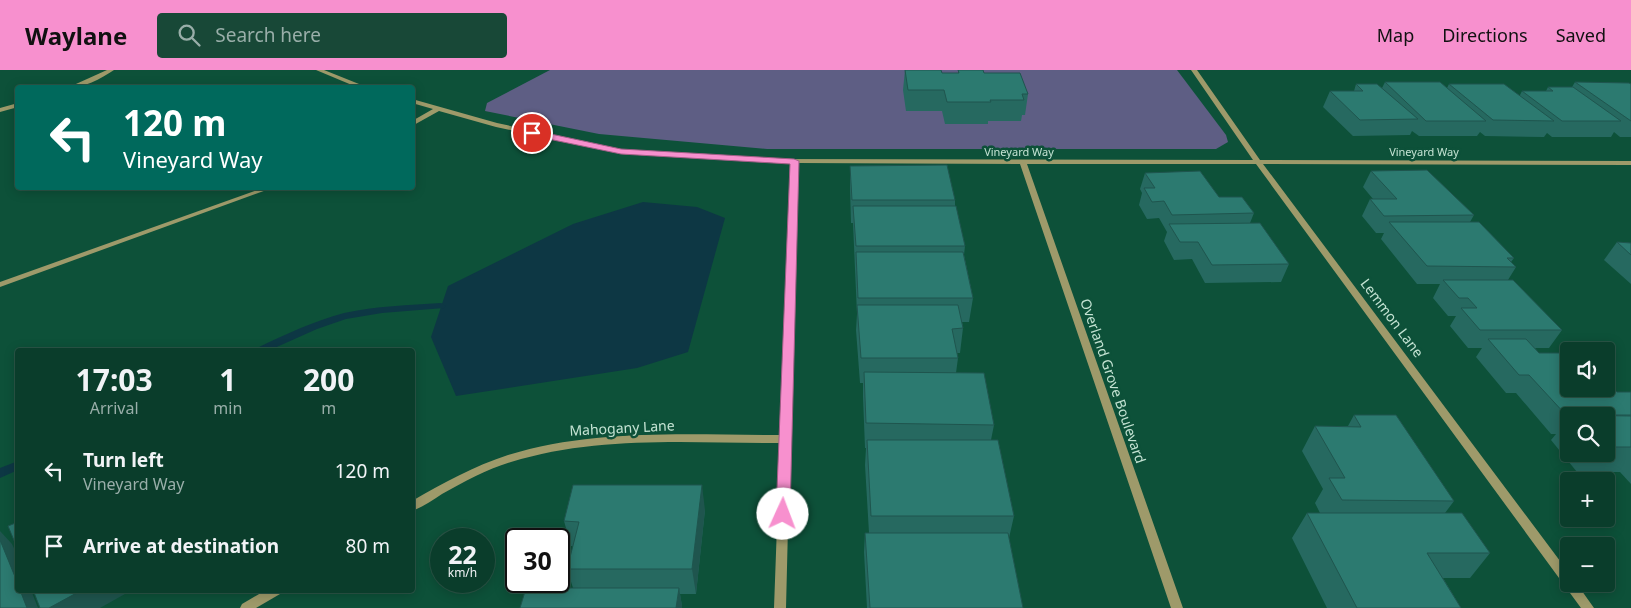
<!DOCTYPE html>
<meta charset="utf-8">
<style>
:root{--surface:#0a3d2b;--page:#184837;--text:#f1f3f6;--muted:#99aea9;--line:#2a5647;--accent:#f790ce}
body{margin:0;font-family:"Noto Sans",sans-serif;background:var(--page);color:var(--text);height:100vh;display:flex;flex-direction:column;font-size:19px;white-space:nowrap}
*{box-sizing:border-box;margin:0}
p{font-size:16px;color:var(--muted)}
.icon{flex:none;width:28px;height:28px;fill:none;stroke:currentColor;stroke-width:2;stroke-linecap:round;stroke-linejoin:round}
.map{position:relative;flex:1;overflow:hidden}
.panel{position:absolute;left:15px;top:278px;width:400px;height:245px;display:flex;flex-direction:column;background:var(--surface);border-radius:5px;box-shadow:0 2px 12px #0003,0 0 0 1px var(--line)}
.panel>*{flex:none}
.top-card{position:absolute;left:15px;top:15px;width:400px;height:105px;border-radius:5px;box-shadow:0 2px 12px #0003,0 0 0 1px var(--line);background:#00695c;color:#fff;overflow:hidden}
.controls{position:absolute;left:1560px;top:272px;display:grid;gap:10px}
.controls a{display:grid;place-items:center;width:55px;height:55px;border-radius:5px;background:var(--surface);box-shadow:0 2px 12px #0003,0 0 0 1px var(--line);font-size:25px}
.speed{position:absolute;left:430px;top:458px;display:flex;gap:10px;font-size:25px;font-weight:700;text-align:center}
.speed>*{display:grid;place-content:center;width:65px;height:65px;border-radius:50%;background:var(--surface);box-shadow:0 2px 12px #0003,0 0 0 1px var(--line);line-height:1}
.speed small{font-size:12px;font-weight:400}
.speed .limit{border:2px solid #111;border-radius:8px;background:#fff;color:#111}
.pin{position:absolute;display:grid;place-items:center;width:42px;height:42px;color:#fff;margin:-21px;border:2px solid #fff;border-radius:50%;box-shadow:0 1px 5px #0007}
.me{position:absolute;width:55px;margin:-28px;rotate:2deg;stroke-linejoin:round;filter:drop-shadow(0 0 4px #0008)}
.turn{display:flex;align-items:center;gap:18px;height:105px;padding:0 25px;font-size:22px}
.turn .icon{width:65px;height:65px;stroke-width:2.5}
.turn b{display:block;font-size:35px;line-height:42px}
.eta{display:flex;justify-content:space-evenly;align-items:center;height:85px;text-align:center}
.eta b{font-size:30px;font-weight:700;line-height:35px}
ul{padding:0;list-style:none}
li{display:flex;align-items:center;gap:15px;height:75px;padding:0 25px}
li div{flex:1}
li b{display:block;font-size:19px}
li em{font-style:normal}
header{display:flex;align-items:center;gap:30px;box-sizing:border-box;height:70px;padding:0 25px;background:var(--accent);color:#111}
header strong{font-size:24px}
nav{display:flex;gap:28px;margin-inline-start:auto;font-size:18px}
.search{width:350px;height:45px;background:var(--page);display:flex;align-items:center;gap:12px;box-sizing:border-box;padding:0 18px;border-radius:5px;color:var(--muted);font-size:19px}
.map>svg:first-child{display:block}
</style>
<header>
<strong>Waylane</strong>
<div class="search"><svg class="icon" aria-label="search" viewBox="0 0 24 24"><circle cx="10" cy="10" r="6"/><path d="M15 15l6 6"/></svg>Search here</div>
<nav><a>Map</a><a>Directions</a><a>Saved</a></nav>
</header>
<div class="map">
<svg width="1631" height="538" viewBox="0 0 1631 538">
<rect width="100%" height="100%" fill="#0d5139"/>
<path fill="#5e5e84" d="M550 0H1177L1226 65 1228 72 1216 79H767L599 64 485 41 487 33Z"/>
<path fill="#0d3744" d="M643 132 697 137 725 148 688 282 637 298 456 326 431 267 448 216 573 154Z"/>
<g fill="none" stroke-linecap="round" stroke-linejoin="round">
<g fill="#0d3744" fill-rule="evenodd">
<path d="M441 233 446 236 444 238 382 243 346 249 317 259 270 280H256L257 278C286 264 314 251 344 243 376 236 409 235 441 233Z"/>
<path d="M18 391V400L0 408V398Z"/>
</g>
<g fill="#9e9a6a" fill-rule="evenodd">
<path d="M107 0H114C101 9 83 18 67 18Z"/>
<path d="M316 0H324L369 18H359Z"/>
<path d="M1191 0H1197L1260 90 1631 91V95L1263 94 1569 503V514H1577L1594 538H1581L1256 94H1027L1183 538H1171L1020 94 797 93 786 538H774L780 373C691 373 597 365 511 392 487 399 464 412 442 424 433 430 423 437 412 441V431C443 413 474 396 508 385 595 358 691 365 780 365L791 93 621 84 496 57 439 41 412 56V51L433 39 412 33V29L497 53 621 80 770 89 1253 90Z"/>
<path d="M18 33V37L0 42V38Z"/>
<path d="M263 118H272L0 217V212Z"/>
<path d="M266 520H282L280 524 256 538H240L242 534Z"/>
</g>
</g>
<g fill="#266960" fill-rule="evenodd">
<path d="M905 0 942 3H958V0L984 3 1028 24 1025 45H1022L1021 51H988V54H945L942 41H906L903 20Z"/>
<path d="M1385 12 1447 18 1449 14 1520 25 1522 21H1546L1548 17H1572L1575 12 1631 14V67H1620L1614 62 1611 67H1552L1547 63 1544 67 1485 66 1480 62 1477 66H1419L1412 61 1410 65 1353 66 1323 37 1330 21H1354L1356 14 1382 18Z"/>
<path d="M850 96 955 130V136L965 176 964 185 973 228 969 252H962L963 258 960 283H957L958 288 956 303 994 355 991 370 1014 446 1009 468 1023 538H867L864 482 865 463H869L865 395 866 378H865L863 327V313H860L856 260 857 244 855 199 853 153H851L850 118Z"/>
<path d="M1371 101 1474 145 1470 152 1514 188 1511 192 1516 197 1508 210 1562 260 1549 278H1535L1539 283 1617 322H1631V414L1620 402H1577L1551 370 1556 364H1551L1516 323H1506L1476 287 1482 278H1468L1450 256 1456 246H1448L1433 228 1440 214H1417L1381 169 1384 163H1376L1362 146 1370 129H1373L1363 117ZM1569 346H1606V384H1569Z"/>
<path d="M1145 103 1219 127 1254 143 1250 153 1289 194 1281 212 1205 213 1192 189 1174 190 1164 171 1167 162 1159 148 1147 149 1139 135 1142 123 1140 119Z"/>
<path d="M1617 172 1631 173V214L1604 190Z"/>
<path d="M1354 345 1454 431 1445 443 1490 483 1470 508H1443L1461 538H1327L1292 468 1307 443H1320L1315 433 1323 419 1302 381 1315 356H1348Z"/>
<path d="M705 440 696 524H680L682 536 573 518 567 499 573 476H571L564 451Z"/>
</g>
<g fill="#1f554e">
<path d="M702 415 705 440 696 524 692 499Z"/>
<path d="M0 461 12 474 18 487V514L0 470Z"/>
<path d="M679 518 682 536V538H676Z"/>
<path d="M20 520H31L38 538H27Z"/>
<path d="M82 520H132L100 538H49Z"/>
</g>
<g fill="#2c7a70" stroke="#1f554e">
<path d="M905 0H941L942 3H959L958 0H983L984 3H1020L1028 24H1022L1024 30H990L991 32H947L944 20H908Z"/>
<path d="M1385 12H1440L1486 51H1426Z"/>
<path d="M1575 12 1629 13 1631 14V51Z"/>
<path d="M1356 14H1377L1418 49 1360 50 1330 21H1363Z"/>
<path d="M1449 14H1504L1554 51 1493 50Z"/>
<path d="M1548 17H1573L1621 51H1562L1522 21H1553Z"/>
<path d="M947 95 955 130H852L850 96Z"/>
<path d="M1427 100 1474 145 1384 146 1370 129H1397L1371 101Z"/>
<path d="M1200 101 1219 127H1242L1254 143 1172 145 1164 131 1152 132 1144 118H1155L1145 103Z"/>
<path d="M853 136H956L965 176H856Z"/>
<path d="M1389 152H1479L1514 188H1507L1516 197 1427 196Z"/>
<path d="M1260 153 1289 194 1212 195 1198 172H1180L1169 154Z"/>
<path d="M1617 172 1631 173V185Z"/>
<path d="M856 182H963L973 228H858Z"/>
<path d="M1443 210H1513L1562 260H1480L1461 238H1477L1468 228H1459Z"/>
<path d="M857 235H958L963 258 952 259 958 288H861Z"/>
<path d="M1488 269H1526L1539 283H1569V319H1606V310L1617 322H1631V345H1566L1529 305H1519Z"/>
<path d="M864 302 984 303 994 355 866 353Z"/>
<path d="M1354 345H1396L1454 431 1342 430 1329 408H1345L1315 356 1361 357Z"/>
<path d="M1571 345 1631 346V377H1606V346H1572Z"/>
<path d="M867 370H998L1014 446H871Z"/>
<path d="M573 415H702L692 499H567L579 452 564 451Z"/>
<path d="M1307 443H1462L1490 483H1427L1461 538H1357Z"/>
<path d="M18 452V480L8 456Z"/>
<path d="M865 463H1008L1023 538H870Z"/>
<path d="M0 470 18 514V520H20L27 538H0Z"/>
<path d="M526 518H679L676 538H520Z"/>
<path d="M33 520H82L49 538H40Z"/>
</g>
<path fill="#f790ce" stroke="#a15e86" d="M532 60 621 79 794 89 799 91 790 444 788 448 783 450 778 448 776 444 790 94 621 84 529 65V61Z"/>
<g text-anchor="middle" stroke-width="5" stroke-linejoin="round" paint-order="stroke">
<g font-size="11" fill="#c4e3d3" stroke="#0d5139">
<text x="1019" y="86">Vineyard Way</text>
<text x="1424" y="86">Vineyard Way</text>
</g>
<g font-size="14" fill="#c4e3d3" stroke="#0d5139">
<text transform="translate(1392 248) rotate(53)" y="5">Lemmon Lane</text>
<text transform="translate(1113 311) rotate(71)" y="5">Overland Grove Boulevard</text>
<text transform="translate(622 358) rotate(-3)" y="5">Mahogany Lane</text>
</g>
</g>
</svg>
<div class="controls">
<a><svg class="icon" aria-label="sound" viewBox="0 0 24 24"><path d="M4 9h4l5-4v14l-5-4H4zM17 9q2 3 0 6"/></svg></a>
<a><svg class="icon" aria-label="search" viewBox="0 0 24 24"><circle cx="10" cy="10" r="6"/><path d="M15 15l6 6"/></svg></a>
<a>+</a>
<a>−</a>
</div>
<div class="speed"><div>22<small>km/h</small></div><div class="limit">30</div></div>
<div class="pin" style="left:532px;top:63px;background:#d93025"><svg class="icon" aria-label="arrive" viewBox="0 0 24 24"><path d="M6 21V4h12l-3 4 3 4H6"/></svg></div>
<svg class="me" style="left:783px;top:444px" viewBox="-20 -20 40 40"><circle r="19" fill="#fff"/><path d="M0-13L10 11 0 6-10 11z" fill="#f790ce"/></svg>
<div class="top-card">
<div class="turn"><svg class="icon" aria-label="left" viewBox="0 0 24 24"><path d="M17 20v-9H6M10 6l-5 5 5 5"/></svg><div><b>120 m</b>Vineyard Way</div></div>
</div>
<section class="panel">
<div class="eta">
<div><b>17:03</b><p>Arrival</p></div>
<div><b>1</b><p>min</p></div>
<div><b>200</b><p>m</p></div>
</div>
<ul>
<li><svg class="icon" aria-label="left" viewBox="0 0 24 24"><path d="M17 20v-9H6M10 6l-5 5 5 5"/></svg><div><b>Turn left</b><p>Vineyard Way</p></div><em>120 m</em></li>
<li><svg class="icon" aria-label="arrive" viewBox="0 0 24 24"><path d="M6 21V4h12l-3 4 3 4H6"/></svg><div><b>Arrive at destination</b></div><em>80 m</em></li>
</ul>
</section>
</div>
